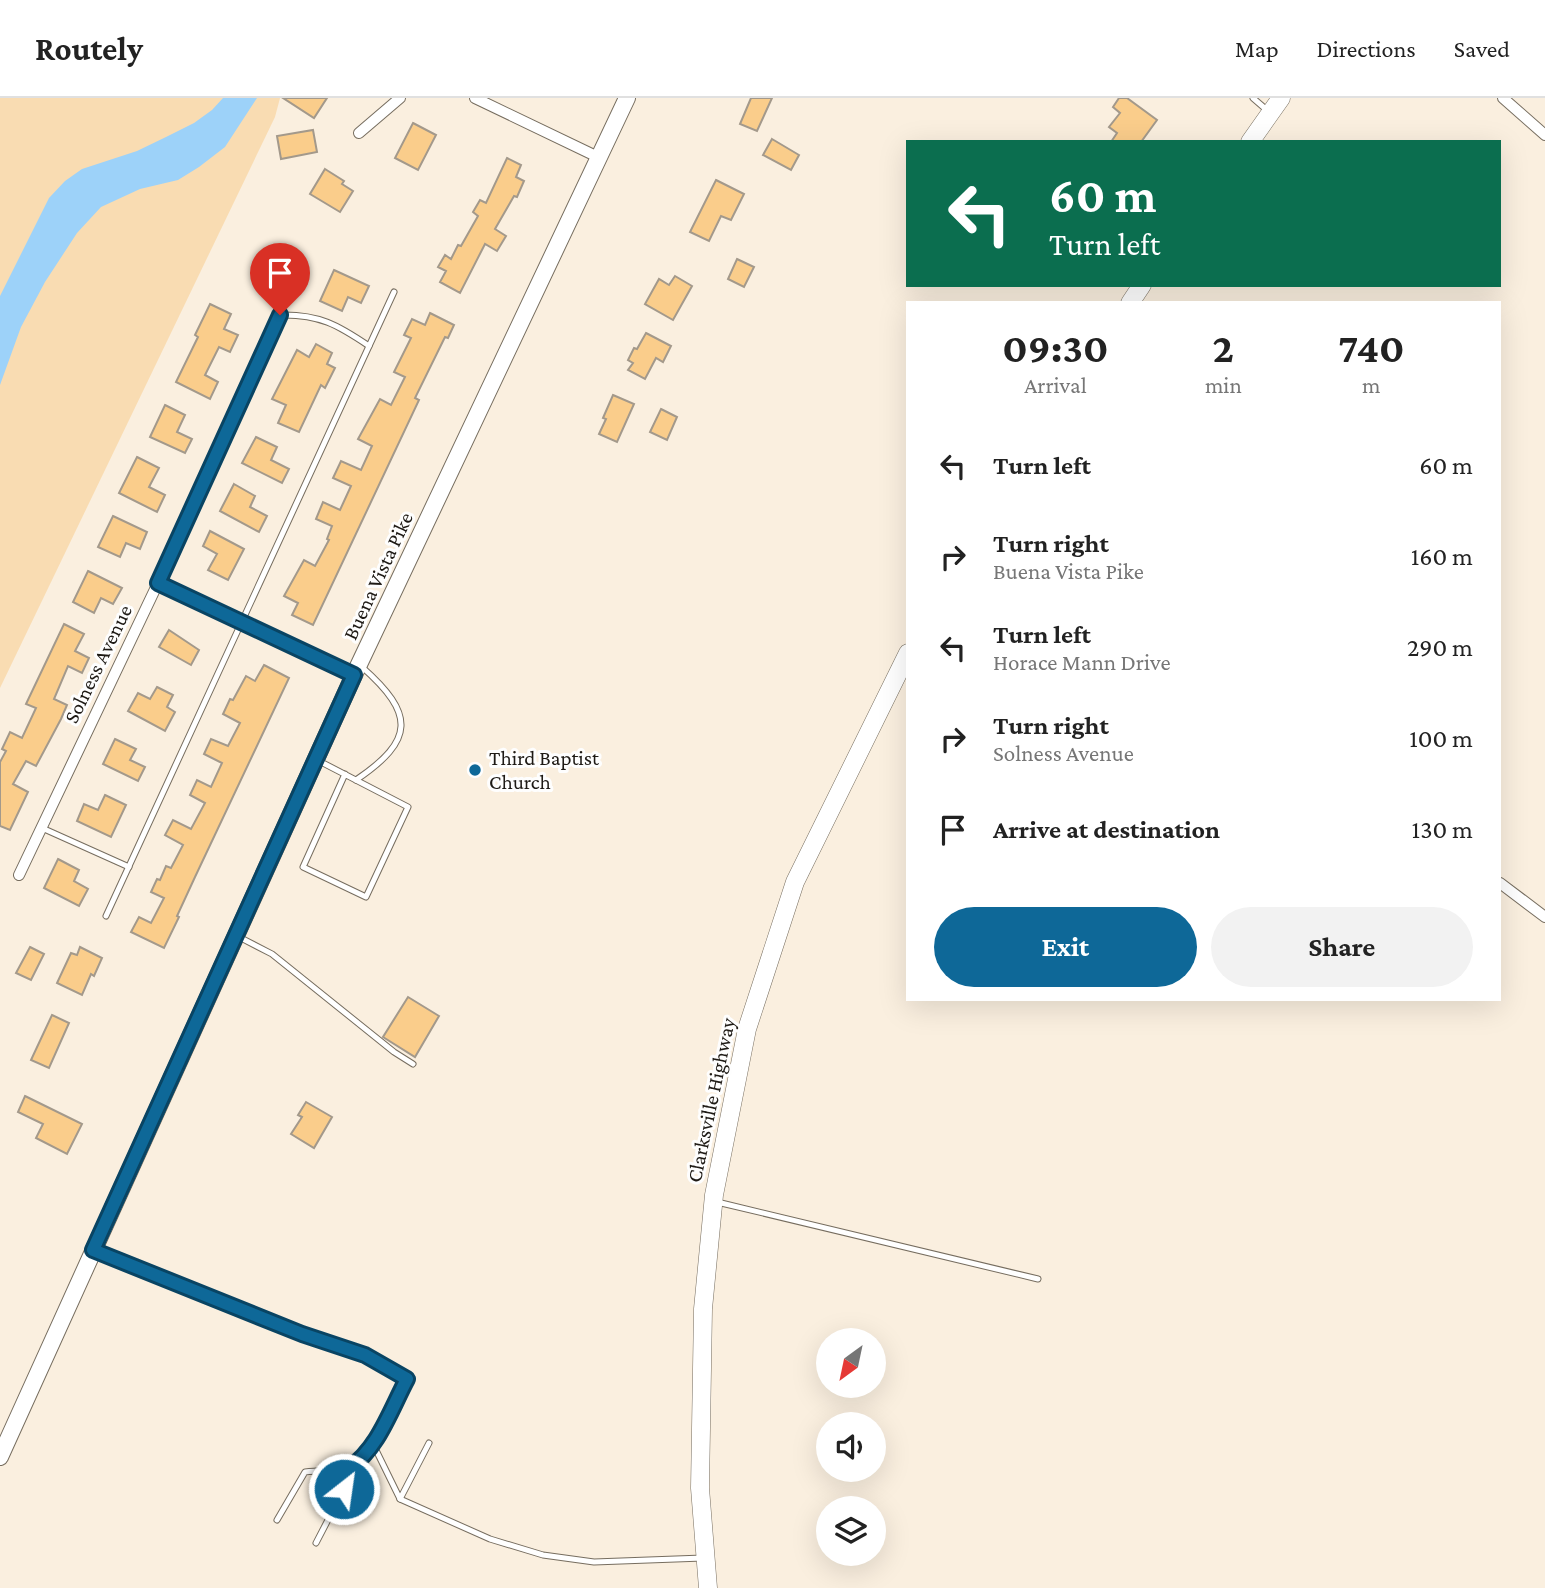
<!DOCTYPE html>
<style>
:root{--surface:#fff;--page:#f2f2f2;--text:#222;--muted:#767676;--line:#e0e0e0;--accent:#0e6898}
body{margin:0;font-family:"Crimson Pro",serif;background:var(--page);color:var(--text);height:100vh;display:flex;flex-direction:column;font-size:26px;white-space:nowrap}
*{box-sizing:border-box;margin:0}
p{font-size:23px;color:var(--muted)}
.icon{flex:none;width:38px;height:38px;fill:none;stroke:currentColor;stroke-width:2;stroke-linecap:round;stroke-linejoin:round}
.map{position:relative;flex:1;overflow:hidden}
.sheet{position:absolute;left:906px;top:203px;width:595px;height:700px;display:flex;flex-direction:column;background:var(--surface);border-radius:0px;box-shadow:0 7px 28px #0002}
.sheet>*{flex:none}
.hud{position:absolute;left:906px;top:42px;width:595px;height:147px;border-radius:0px;box-shadow:0 7px 28px #0002;background:#0b6e4f;color:#fff;overflow:hidden}
.needle{width:46px;rotate:213deg}
.buttons{position:absolute;left:816px;top:1230px;display:grid;gap:14px}
.buttons a{display:grid;place-items:center;width:70px;height:70px;border-radius:50%;background:var(--surface);box-shadow:0 7px 28px #0002;font-size:35px}
.pin{position:absolute;display:grid;place-items:center;width:60px;height:60px;color:#fff;margin:-72px -30px;border-radius:50% 50% 50% 0;rotate:-45deg;box-shadow:0 0 7px #0007}
.pin .icon{rotate:45deg}
.me{position:absolute;width:77px;margin:-38px;rotate:30deg;stroke-linejoin:round;filter:drop-shadow(0 0 5px #0008)}
.turn{display:flex;align-items:center;gap:24px;height:147px;padding:0 28px;font-size:32px}
.turn .icon{width:91px;height:91px;stroke-width:2.5}
.turn b{display:block;font-size:49px;line-height:60px}
.eta{display:flex;justify-content:space-evenly;align-items:center;height:119px;text-align:center}
.eta b{font-size:42px;font-weight:700;line-height:49px}
.action{display:flex;gap:14px;margin-top:auto;padding:14px 28px}
.action a{flex:1;height:80px;border-radius:42px;background:var(--accent);color:#fff;font-size:28px;font-weight:700;line-height:80px;text-align:center}
.action a+a{background:var(--page);color:var(--text)}
ul{padding:0;list-style:none}
li{display:flex;align-items:center;gap:21px;height:91px;padding:0 28px}
li div{flex:1}
li b{display:block;font-size:26px}
li em{font-style:normal}
header{display:flex;align-items:center;gap:42px;box-sizing:border-box;height:98px;padding:0 35px;background:var(--surface);border-bottom:2px solid var(--line)}
header strong{font-size:33px}
nav{display:flex;gap:38px;margin-inline-start:auto;font-size:24px}
.map>svg:first-child{display:block}
</style>
<header>
<strong>Routely</strong>
<nav><a>Map</a><a>Directions</a><a>Saved</a></nav>
</header>
<div class="map">
<svg width="1545" height="1490" viewBox="0 0 1545 1490">
<rect width="100%" height="100%" fill="#faefdf"/>
<path fill="#f9dcb2" d="M0 0H280L275 19 0 590Z"/>
<path fill="#9dd2f9" d="M223 0H257L225 49 199 69 178 82 140 91 101 109 77 135 45 184 21 229 0 287V198L49 100 65 83 82 71 137 53 166 39 194 25 212 12Z"/>
<g fill="#facd8b" stroke="#a3998b" stroke-width="2">
<path d="M283 0H327L314 20Z"/>
<path d="M751 0H772L757 33 740 26Z"/>
<path d="M1119 0H1127L1157 22 1141 44H1111L1117 35 1109 29 1120 15 1113 9Z"/>
<path d="M413 25 436 37 418 72 395 60Z"/>
<path d="M313 32 317 54 281 61 277 38Z"/>
<path d="M772 41 799 57 791 72 763 57Z"/>
<path d="M507 60 521 67 516 79 524 83 517 99 514 98 495 131 506 138 497 153 485 146 460 195 440 184 446 173 438 169 445 157 451 161 458 147 461 148 478 118 473 114 480 102 486 105Z"/>
<path d="M325 71 344 83 342 86 353 93 340 114 310 96Z"/>
<path d="M716 82 744 96 731 122 721 118 709 143 690 134Z"/>
<path d="M737 161 754 169 744 189 728 181Z"/>
<path d="M334 172 369 188 361 205 348 199 342 213 320 203Z"/>
<path d="M675 178 692 188 673 222 645 206 659 181 669 187Z"/>
<path d="M210 206 231 216 224 231 238 237 230 254 219 249 205 277 218 284 210 301 176 284 198 239 195 237Z"/>
<path d="M430 215 454 227 448 240 445 239 415 300 419 302 313 527 292 517 298 505 284 498 304 462 315 468 329 442 327 441 332 428 316 421 323 404 340 412 351 388 333 380 341 363 361 372 372 348 358 341 380 301 391 307 405 279 394 274 411 240 404 237 412 221 425 227Z"/>
<path d="M646 235 671 248 663 264 656 260 645 281 628 272 633 265 628 262 634 250 637 251Z"/>
<path d="M316 246 332 255 327 266 335 270 325 290 321 287 299 334 278 325 286 307 272 301 297 252 309 259Z"/>
<path d="M613 297 634 306 617 344 599 336 606 321 603 320Z"/>
<path d="M165 307 185 317 177 334 192 341 185 355 150 339Z"/>
<path d="M661 311 677 319 667 342 650 334Z"/>
<path d="M256 339 277 349 271 362 289 371 282 385 242 365Z"/>
<path d="M137 359 159 370 149 389 165 397 157 414 119 395Z"/>
<path d="M234 386 255 398 250 409 267 418 259 434 220 413Z"/>
<path d="M113 418 147 434 140 451 126 445 120 459 98 449Z"/>
<path d="M210 433 244 451 228 482 208 472 217 456 203 448Z"/>
<path d="M88 473 122 490 113 506 101 500 94 515 73 504Z"/>
<path d="M64 526 84 536 75 553 89 560 82 575 68 568 54 601 67 607 61 621 36 668 26 663 13 686 28 694 10 732 0 728V664L6 653 2 651 10 634 22 640 36 610 26 606Z"/>
<path d="M169 532 199 552 191 567 159 549Z"/>
<path d="M264 567 289 580 195 779 177 818 179 819 164 850 131 834 139 819 151 825 164 800 151 794 157 781 160 782 166 768 171 770 183 747 165 737 173 722 191 731 205 705 190 697 197 682 211 689 222 665 204 656 211 641 228 648 240 625 223 616 230 601 233 602 246 578 255 583Z"/>
<path d="M157 589 173 597 167 609 175 614 165 633 128 613 138 595 150 601Z"/>
<path d="M115 641 136 651 130 662 145 669 138 683 103 666Z"/>
<path d="M105 697 126 707 111 739 77 723 84 706 98 712Z"/>
<path d="M58 761 79 772 74 783 88 791 79 808 44 790Z"/>
<path d="M30 849 44 856 31 882 16 875Z"/>
<path d="M80 849 102 860 94 878 91 876 82 897 57 885 71 855 77 857Z"/>
<path d="M408 899 439 918 415 959 383 939Z"/>
<path d="M52 917 69 925 49 970 31 962Z"/>
<path d="M25 998 82 1026 67 1056 36 1040 43 1026 18 1014Z"/>
<path d="M306 1004 332 1019 314 1050 291 1036 302 1019 298 1017Z"/>
</g>
<g fill="none" stroke-linecap="round" stroke-linejoin="round">
<g stroke="#766d5f" stroke-width="7">
<g id="service">
<path d="M1253 0 1268 13"/>
<path d="M280 217C319 216 338 227 369 248"/>
<path d="M319 663 408 709 366 799 303 769 345 676"/>
<path d="M356 682C415 642 415 616 362 569"/>
<path d="M42 730 129 769"/>
<path d="M106 818 394 194"/>
<path d="M239 839 272 856 394 954 413 966"/>
<path d="M717 1104 1038 1181"/>
<path d="M96 1154 302 1235 365 1257 407 1281 373 1346 400 1401 490 1441 543 1457 594 1464 703 1460"/>
<path d="M400 1401 429 1345"/>
<path d="M277 1422 305 1374C342 1370 349 1378 373 1346"/>
<path d="M316 1445 344 1391 349 1370"/>
</g>
</g>
<g stroke="#766d5f" stroke-width="12">
<g id="minor">
<path d="M475 0 600 60"/>
<path d="M1503 0 1545 37"/>
<path d="M359 35 400 0"/>
<path d="M158 485 354 577"/>
<path d="M19 777 158 485 280 217"/>
<path d="M1500 785 1545 819"/>
</g>
</g>
<g stroke="#766d5f" stroke-width="18">
<path id="secondary" d="M0 1359 354 577 627 0"/>
</g>
<g stroke="#766d5f" stroke-width="19">
<g id="primary">
<path d="M1250 44 1281 0"/>
<path d="M1130 205 1142 187"/>
<path d="M708 1490 700 1390 703 1211 714 1097 747 931 795 784 908 555"/>
</g>
</g>
<use href="#service" stroke="#fff" stroke-width="5"/>
<use href="#minor" stroke="#fff" stroke-width="10"/>
<use href="#secondary" stroke="#fff" stroke-width="16"/>
<use href="#primary" stroke="#fff" stroke-width="18"/>
</g>
<g fill="none" stroke-linecap="round" stroke-linejoin="round">
<g stroke="#094463" stroke-width="18">
<path id="route" d="M280 217 158 485 354 577 93 1152 302 1236 365 1257 407 1281C391 1311 378 1351 349 1370L344 1391"/>
</g>
<use href="#route" stroke="#0e6898" stroke-width="12"/>
</g>
<circle fill="#0e6898" stroke="#fefefe" stroke-width="2.5" cx="475" cy="672" r="7"/>
<g text-anchor="middle" stroke-width="6" stroke-linejoin="round" paint-order="stroke">
<g font-size="21" fill="#1e1a15" stroke="#fefefe">
<text transform="translate(378 478) rotate(-65)" y="7">Buena Vista Pike</text>
<text transform="translate(98 566) rotate(-64)" y="7">Solness Avenue</text>
<text transform="translate(711 1002) rotate(-78)" y="7">Clarksville Highway</text>
</g>
<g font-size="21" fill="#1e1a15" stroke="#fefefe" text-anchor="start">
<text x="489" y="667">Third Baptist<tspan x="489" dy="24">Church</tspan></text>
</g>
</g>
</svg>
<div class="buttons">
<a><svg class="needle" viewBox="-14 -14 28 28"><path d="M0-13l5 13h-10z" fill="#e53935"/><path d="M0 13l5-13h-10z" fill="#767676"/></svg></a>
<a><svg class="icon" aria-label="sound" viewBox="0 0 24 24"><path d="M4 9h4l5-4v14l-5-4H4zM17 9q2 3 0 6"/></svg></a>
<a><svg class="icon" aria-label="layers" viewBox="0 0 24 24"><path d="M12 4l9 5-9 5-9-5zM3 14l9 5 9-5"/></svg></a>
</div>
<div class="pin" style="left:280px;top:217px;background:#d93025"><svg class="icon" aria-label="arrive" viewBox="0 0 24 24"><path d="M6 21V4h12l-3 4 3 4H6"/></svg></div>
<svg class="me" style="left:344px;top:1391px" viewBox="-20 -20 40 40"><circle r="17" fill="#0e6898" stroke="#fff" stroke-width="3"/><path d="M0-11L8 9 0 5-8 9z" fill="#fff"/></svg>
<div class="hud">
<div class="turn"><svg class="icon" aria-label="left" viewBox="0 0 24 24"><path d="M17 20v-9H6M10 6l-5 5 5 5"/></svg><div><b>60 m</b>Turn left</div></div>
</div>
<section class="sheet">
<div class="eta">
<div><b>09:30</b><p>Arrival</p></div>
<div><b>2</b><p>min</p></div>
<div><b>740</b><p>m</p></div>
</div>
<ul>
<li><svg class="icon" aria-label="left" viewBox="0 0 24 24"><path d="M17 20v-9H6M10 6l-5 5 5 5"/></svg><div><b>Turn left</b></div><em>60 m</em></li>
<li><svg class="icon" aria-label="right" viewBox="0 0 24 24"><path d="M7 20v-9h11M14 6l5 5-5 5"/></svg><div><b>Turn right</b><p>Buena Vista Pike</p></div><em>160 m</em></li>
<li><svg class="icon" aria-label="left" viewBox="0 0 24 24"><path d="M17 20v-9H6M10 6l-5 5 5 5"/></svg><div><b>Turn left</b><p>Horace Mann Drive</p></div><em>290 m</em></li>
<li><svg class="icon" aria-label="right" viewBox="0 0 24 24"><path d="M7 20v-9h11M14 6l5 5-5 5"/></svg><div><b>Turn right</b><p>Solness Avenue</p></div><em>100 m</em></li>
<li><svg class="icon" aria-label="arrive" viewBox="0 0 24 24"><path d="M6 21V4h12l-3 4 3 4H6"/></svg><div><b>Arrive at destination</b></div><em>130 m</em></li>
</ul>
<div class="action"><a>Exit</a><a>Share</a></div>
</section>
</div>
